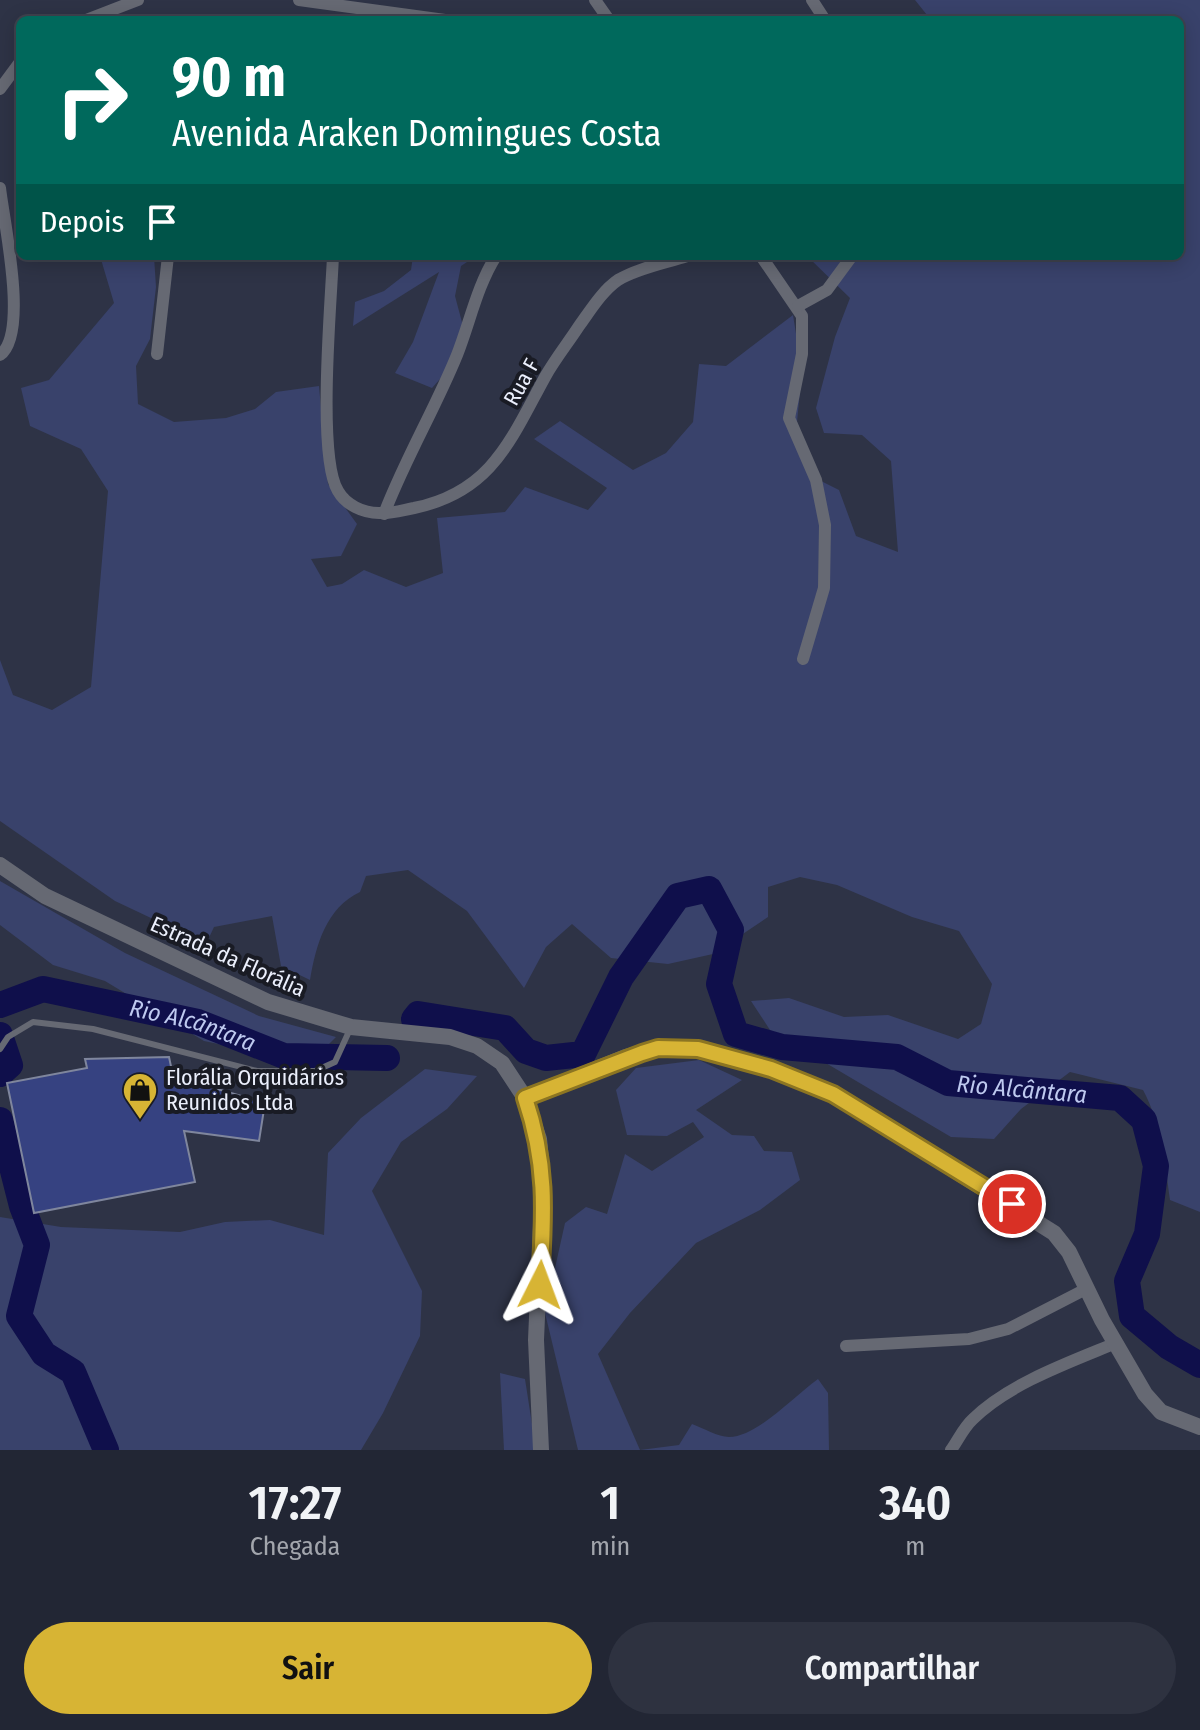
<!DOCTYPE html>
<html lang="pt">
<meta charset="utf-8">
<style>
:root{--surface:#222634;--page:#2e3240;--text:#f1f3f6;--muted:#a2a5ac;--line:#3f434f;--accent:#d7b434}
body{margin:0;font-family:"Fira Sans Condensed",sans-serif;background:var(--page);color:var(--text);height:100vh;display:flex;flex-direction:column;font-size:30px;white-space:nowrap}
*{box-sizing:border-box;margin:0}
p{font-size:26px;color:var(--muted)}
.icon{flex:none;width:44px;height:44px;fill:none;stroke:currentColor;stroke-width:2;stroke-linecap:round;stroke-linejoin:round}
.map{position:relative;height:1450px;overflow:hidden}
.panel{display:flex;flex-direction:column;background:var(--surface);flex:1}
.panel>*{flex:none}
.guide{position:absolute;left:16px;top:16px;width:1168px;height:244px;border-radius:12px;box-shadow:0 4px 20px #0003,0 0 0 2px var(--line);background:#00695c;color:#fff;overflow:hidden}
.pin{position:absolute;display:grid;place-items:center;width:68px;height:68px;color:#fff;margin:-34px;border:4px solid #fff;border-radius:50%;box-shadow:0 2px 8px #0007}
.me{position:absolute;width:88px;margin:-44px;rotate:3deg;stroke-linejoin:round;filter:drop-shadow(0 0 6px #0008)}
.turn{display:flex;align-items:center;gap:28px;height:168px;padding:0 24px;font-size:36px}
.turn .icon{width:104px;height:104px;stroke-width:2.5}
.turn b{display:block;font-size:56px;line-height:68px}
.then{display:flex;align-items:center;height:76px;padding:0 24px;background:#0003;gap:16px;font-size:30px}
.eta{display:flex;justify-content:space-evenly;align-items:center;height:136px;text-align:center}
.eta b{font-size:48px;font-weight:600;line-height:56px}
.primary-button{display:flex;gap:16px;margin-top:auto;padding:16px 24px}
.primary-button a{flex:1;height:92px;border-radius:48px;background:var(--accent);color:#111;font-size:32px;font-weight:600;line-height:92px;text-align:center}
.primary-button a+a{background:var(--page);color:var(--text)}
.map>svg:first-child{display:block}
</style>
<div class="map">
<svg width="1200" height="1450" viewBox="0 0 1200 1450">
<rect width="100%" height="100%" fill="#2e3346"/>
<g fill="#39426b">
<path d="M915 0H1200V1212L1170 1200C1165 1163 1161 1123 1143 1090L1070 1072 1021 1109 994 1139 951 1137 770 1030 751 1001 789 998 844 1017 888 1015 958 1039 981 1024 992 984 959 931 912 917 837 885 800 877 768 887V917L713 954 668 964 611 958 572 924 546 947 524 988 467 911 408 870 366 876 360 892C326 908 316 945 310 980L281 966 272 916 214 927 206 944 115 901 0 821V660L13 695 52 710 91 687 108 491 81 449 30 426 21 388 49 380 114 303 100 256H154L156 287 150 339 136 366 138 404 174 422 226 418 255 409 276 392 319 386 328 484 357 524 341 556 311 559 327 587 342 584 364 570 406 587 443 573 437 518 505 512 525 487 588 510 607 488 534 439 560 421 633 470 666 453 693 422 699 364 726 366 793 315 802 371 797 422 819 480 839 490 856 536 898 552 891 461 862 435 824 433 816 408 835 337 850 298 807 256H1180V20H931Z"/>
<path d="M413 256H476L461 266 455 296 463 326 447 371 432 388 395 373 413 342 439 272 353 326 355 302 384 291 411 270Z"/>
<path d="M0 881 125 953 259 1016 336 1037 310 1063 204 1041 105 981 53 965 0 925Z"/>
<path d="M699 1060 742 1080 696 1110 732 1135 754 1136 764 1151 792 1152 800 1180 760 1210 696 1243 630 1313 598 1354 640 1450 679 1445 692 1424C703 1428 718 1437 729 1437 757 1437 794 1396 818 1379L828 1393 829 1450H578L545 1313 565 1223 586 1207 607 1214 625 1154 652 1171 704 1137 693 1122 667 1136 627 1135 616 1090 636 1068Z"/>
<path d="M425 1069 477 1076 447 1109 401 1142 372 1191 422 1291 420 1336 383 1413 361 1450H0V1217L61 1227 180 1232 225 1222 270 1220 324 1235 328 1153 361 1118Z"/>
<path d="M500 1373 525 1379 536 1450H504Z"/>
</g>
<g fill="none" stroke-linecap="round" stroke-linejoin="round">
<g stroke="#0f0f4b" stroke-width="26">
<path id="s1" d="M0 1005 43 989 198 1022 284 1056 387 1058"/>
<path id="s2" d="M414 1019 418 1014 505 1028 526 1051 546 1058 583 1054 621 977 678 896 709 889 731 930 719 984 736 1034 782 1047 897 1057 948 1083 1120 1098 1144 1120 1156 1166 1147 1234 1127 1281 1132 1316 1169 1347 1200 1365"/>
<path d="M0 1035 10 1065 0 1074"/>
<path d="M0 1120 22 1206 37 1245 19 1316 44 1354 73 1372 106 1450"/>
</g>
</g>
<path fill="#364281" stroke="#7f869d" stroke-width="2" d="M169 1057 173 1076 265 1103 259 1141 184 1131 195 1182 34 1213 7 1083 87 1068 85 1059Z"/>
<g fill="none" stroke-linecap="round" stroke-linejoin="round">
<path stroke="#666973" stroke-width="6" d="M0 1049 8 1037 33 1022 93 1029 257 1071H315L335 1062 351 1027"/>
<g stroke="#666973" stroke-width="12">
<path d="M299 0 445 20"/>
<path d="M595 0 609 20"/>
<path d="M812 0 825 20"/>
<path d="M86 20 138 0"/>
<path d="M0 89 20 62"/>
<path d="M0 188C4 223 29 334 0 355"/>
<path d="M333 256C331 303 317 457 338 491 346 505 363 513 379 513 390 514 403 510 414 508 492 492 511 439 545 377 555 359 568 343 579 326 590 311 602 291 618 280 638 268 666 263 687 256"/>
<path d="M761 256 802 316V354L789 418 816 480 825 525 824 588 803 659"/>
<path d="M798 306 827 290 852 256"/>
<path d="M157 354 168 256"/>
<path d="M384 514C405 459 435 409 457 355 470 322 477 286 496 256"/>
<path d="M846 1346 969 1339 1008 1329 1086 1289"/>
<path d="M951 1450C958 1440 964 1427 973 1419 1008 1384 1070 1362 1116 1343"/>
</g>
<g stroke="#666973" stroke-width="16">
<path d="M0 865 45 896 268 1002 351 1027 450 1037 477 1046 502 1063 525 1098 539 1139 543 1180 536 1340 541 1450"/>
<path d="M525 1098 626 1057 658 1048 698 1049 771 1069 833 1094 1054 1233 1069 1252 1102 1320 1145 1394 1161 1412 1200 1427"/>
</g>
</g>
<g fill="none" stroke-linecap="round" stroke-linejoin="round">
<g stroke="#8c7522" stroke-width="20">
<path id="route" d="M540 1285C544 1215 548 1166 525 1098L642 1053 658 1048 698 1049 771 1069 833 1094 1012 1204"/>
</g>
<use href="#route" stroke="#d7b434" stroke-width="14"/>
</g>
<defs>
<g id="shop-pin" transform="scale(1.8)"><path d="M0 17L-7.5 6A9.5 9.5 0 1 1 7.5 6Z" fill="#d7b434" stroke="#191b24"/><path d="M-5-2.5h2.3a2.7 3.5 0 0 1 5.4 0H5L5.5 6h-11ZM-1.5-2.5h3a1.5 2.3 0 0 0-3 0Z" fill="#111"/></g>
</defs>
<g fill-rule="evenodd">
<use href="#shop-pin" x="140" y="1090"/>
</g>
<g text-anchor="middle" stroke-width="8" stroke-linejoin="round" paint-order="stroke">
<g font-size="22" fill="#ebeffc" stroke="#191b24">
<text transform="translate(521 382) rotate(-61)" y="8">Rua F</text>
<text transform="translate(228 956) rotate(24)" y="8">Estrada da Florália</text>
</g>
<g font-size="22" fill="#ebeffc" stroke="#191b24" text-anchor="start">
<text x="166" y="1085">Florália Orquidários<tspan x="166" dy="25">Reunidos Ltda</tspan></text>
</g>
<g font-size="24" font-style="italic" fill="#bec9ef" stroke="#191b24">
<text dy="8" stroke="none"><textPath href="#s1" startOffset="200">Rio Alcântara</textPath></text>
<text dy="8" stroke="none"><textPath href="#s2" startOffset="850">Rio Alcântara</textPath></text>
</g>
</g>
</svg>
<div class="pin" style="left:1012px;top:1204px;background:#d93025"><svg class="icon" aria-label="arrive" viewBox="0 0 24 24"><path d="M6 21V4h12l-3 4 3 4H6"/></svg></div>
<svg class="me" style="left:540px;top:1285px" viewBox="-20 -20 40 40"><path d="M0-17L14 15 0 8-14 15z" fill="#d7b434" stroke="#fff" stroke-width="4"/></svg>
<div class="guide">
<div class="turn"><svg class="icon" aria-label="right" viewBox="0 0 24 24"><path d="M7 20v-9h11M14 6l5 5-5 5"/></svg><div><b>90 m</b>Avenida Araken Domingues Costa</div></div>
<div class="then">Depois<svg class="icon" aria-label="arrive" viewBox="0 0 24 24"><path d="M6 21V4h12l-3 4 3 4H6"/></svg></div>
</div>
</div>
<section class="panel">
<div class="eta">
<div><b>17:27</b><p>Chegada</p></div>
<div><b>1</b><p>min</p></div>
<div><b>340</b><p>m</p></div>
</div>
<div class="primary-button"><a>Sair</a><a>Compartilhar</a></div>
</section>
